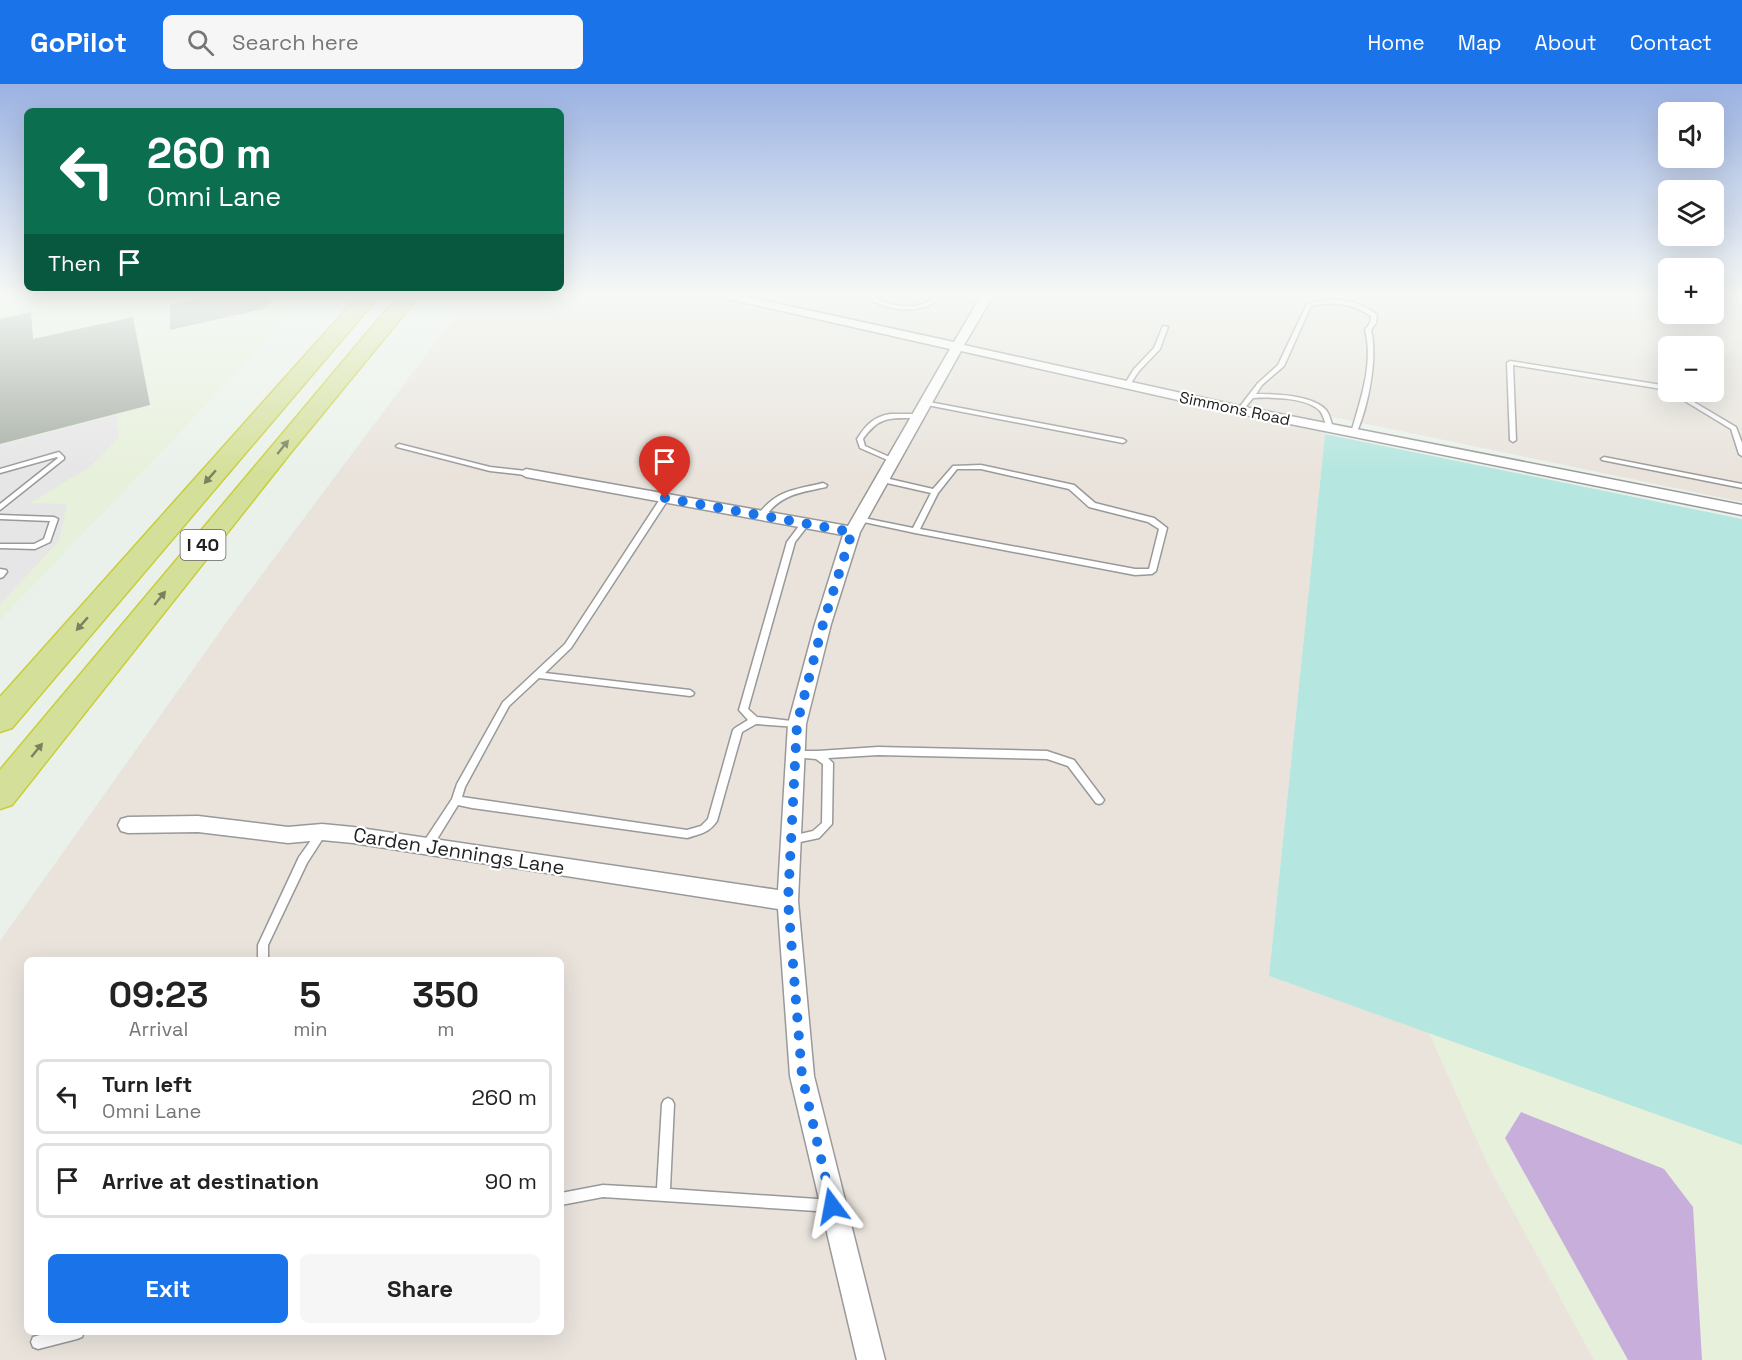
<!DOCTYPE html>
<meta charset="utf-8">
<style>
:root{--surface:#fff;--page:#f6f6f6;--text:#222;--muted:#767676;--line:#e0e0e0;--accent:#1a73e8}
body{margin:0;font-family:"Space Grotesk",sans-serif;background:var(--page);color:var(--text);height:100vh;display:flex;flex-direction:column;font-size:22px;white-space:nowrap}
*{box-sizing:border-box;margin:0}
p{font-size:20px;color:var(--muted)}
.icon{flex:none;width:33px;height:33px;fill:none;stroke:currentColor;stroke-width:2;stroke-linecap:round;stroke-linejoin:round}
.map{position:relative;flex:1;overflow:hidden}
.side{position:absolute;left:24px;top:873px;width:540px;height:378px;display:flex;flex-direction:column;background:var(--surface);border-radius:9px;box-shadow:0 6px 24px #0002}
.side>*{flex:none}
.banner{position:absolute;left:24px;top:24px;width:540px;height:183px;border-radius:9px;box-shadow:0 6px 24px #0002;background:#0b6e4f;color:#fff;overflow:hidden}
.controls{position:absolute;left:1658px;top:18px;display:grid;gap:12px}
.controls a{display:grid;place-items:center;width:66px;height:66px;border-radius:9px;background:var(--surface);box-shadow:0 6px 24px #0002;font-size:30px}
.pin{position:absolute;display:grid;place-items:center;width:51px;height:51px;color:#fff;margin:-62px -26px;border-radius:50% 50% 50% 0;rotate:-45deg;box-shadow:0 0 6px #0007}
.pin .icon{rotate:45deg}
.me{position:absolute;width:66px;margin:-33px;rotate:347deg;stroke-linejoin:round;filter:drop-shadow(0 0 4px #0008)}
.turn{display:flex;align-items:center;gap:21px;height:126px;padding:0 24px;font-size:27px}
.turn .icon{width:78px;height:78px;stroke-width:2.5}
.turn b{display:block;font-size:42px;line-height:51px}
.then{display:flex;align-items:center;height:57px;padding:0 24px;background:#0003;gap:12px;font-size:22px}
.eta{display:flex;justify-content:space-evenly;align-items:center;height:102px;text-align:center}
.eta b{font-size:36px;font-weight:700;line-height:42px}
.cta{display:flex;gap:12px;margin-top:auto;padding:12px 24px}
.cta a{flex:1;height:69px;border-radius:9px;background:var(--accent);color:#fff;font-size:24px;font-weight:700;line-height:69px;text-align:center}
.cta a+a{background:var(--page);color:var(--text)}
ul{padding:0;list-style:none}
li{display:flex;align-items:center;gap:18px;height:75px;margin:0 12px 9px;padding:0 12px;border:3px solid var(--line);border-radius:9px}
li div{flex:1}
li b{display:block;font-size:22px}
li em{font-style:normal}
header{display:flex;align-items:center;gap:36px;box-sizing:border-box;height:84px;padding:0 30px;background:var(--accent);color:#fff}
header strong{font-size:28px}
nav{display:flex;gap:33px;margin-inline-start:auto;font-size:21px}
.search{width:420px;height:54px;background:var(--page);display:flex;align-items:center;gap:15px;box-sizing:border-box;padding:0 21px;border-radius:9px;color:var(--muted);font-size:22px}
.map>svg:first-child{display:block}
</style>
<header>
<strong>GoPilot</strong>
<div class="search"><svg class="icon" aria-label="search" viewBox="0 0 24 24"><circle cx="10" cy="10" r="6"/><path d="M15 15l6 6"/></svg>Search here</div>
<nav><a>Home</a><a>Map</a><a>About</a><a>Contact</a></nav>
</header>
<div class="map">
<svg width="1742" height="1276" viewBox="0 0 1742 1276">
<rect width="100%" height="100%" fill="#eaf1ea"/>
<g fill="#e7f0db">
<path d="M0 212H307L168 361 0 536Z"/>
<path d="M1429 949 1742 1061V1276H1594L1488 1081Z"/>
</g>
<path fill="#e9e3dc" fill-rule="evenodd" d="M470 212H1668V230H1713V212L1742 213V418L1329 332 1325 350 1269 892 1429 949 1488 1081 1594 1276H0V857L236 525ZM1668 262H1713V308H1668ZM27 876H561V1248H27Z"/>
<path fill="#b5e6df" d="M1325 350 1742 435V1061L1269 892Z"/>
<g fill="#e6e6e6">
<path d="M0 212H96L88 218 0 214Z"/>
<path d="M116 331 119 353 91 382 30 419 67 420 59 457 0 520V361Z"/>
</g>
<path fill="#c8aeda" d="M1521 1028 1664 1085 1693 1123 1702 1276H1628L1505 1054Z"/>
<g fill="#a7afa5">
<path d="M207 212H277L263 225 170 246V221Z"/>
<path d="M31 228 33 255 133 233 150 321 0 360V235Z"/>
</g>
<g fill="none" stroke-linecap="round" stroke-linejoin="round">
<g stroke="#999" stroke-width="3">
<g id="service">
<path d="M864 212C872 212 879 216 887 219 904 224 922 225 936 212H942C922 233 886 227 864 212Z"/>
<path d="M1326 216C1345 215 1363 219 1377 231L1376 239 1371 246C1378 275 1368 323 1356 350L1354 351 1351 349C1360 317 1374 280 1365 246L1370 239 1371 232C1352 219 1333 217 1311 222L1284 282 1262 301 1256 310C1275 310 1313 311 1326 326 1330 331 1331 338 1333 344L1332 345H1328C1325 340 1324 332 1320 327 1307 313 1270 313 1253 314L1242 327H1238V325L1258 299 1278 281 1307 220Z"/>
<path d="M1163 242 1168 243 1160 265 1139 287 1129 302H1125L1124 301 1134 285 1154 264Z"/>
<path d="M1510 277 1668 302V306L1513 281 1516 356 1513 358 1510 356 1507 279Z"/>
<path d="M1670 308H1677L1736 343 1742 359V372L1739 370 1731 345Z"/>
<path d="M924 317 1123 355 1126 357 1123 359 922 320 921 319Z"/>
<path d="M890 330H916L919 332 916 334C890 334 879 332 863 355L865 362 894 375 895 376 892 378 860 364 857 355C866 341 873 333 890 330Z"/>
<path d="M399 360 490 383 526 387 530 389 526 391 490 387 397 363 396 362Z"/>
<path d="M59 368 64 373V375L0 426V420L58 374 57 373 0 389V385Z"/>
<path d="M1604 373 1742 400V404L1602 376 1601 375Z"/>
<path d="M981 381 1074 401 1095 419 1154 434 1167 444 1156 487 1152 490 1135 491 915 449 859 437 855 435 859 433 913 444 931 409 878 397V393H881L933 405 953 382ZM957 385H981L1069 405 1089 423 1148 438 1159 445 1149 485H1135L920 445 938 409Z"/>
<path d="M823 399 827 401 826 403C799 409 781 410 764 434H758L757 432C776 406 794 406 823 399Z"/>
<path d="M662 412H665L669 414 571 564 545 589 690 606 694 609 693 611 690 612 539 594 509 622 465 703 462 713 687 746 701 742 708 735 733 646 735 644 748 636 739 626 787 458 802 438H805L809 440 795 458 748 625 757 633 800 638 802 640 800 642 797 643 756 640 742 648 717 737C709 749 700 750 687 754L472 724 458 721 431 765 427 766 423 765 422 762 423 759 452 715 457 700 503 618 565 560Z"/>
<path d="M0 431 54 433 58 435 50 458 35 465 0 464V460H34L44 455 50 437 0 435Z"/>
<path d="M0 485 6 486 7 488 3 493 0 494Z"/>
<path d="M878 663 1047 667 1074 676 1104 716 1102 719 1099 720 1096 719 1068 682 1047 675 878 671 828 674 833 679 832 740 819 754 791 760 787 759 786 756 787 753 813 747 822 739 823 680 816 675 792 673 790 670 792 667H818Z"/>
<path d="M322 744 325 745 327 748 307 779 268 861V876H258V861L299 773 319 745Z"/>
<path d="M668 1014 672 1016 674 1020 670 1105 832 1116 837 1117 838 1122 837 1127 832 1128 603 1113 561 1121V1109L603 1101 657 1104 662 1020 664 1016Z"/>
<path d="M50 1248H84L82 1253 77 1255 38 1265 33 1263 31 1258 33 1253Z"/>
</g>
</g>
<g stroke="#999" stroke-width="3">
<path id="minor" d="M723 212H743L954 258 981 212H993L964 261 1240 322 1742 421V431L1240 330 961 267 860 448 831 540 806 640 798 817 814 992 885 1276H857L790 992 778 825 353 759 322 756 288 759 198 748 128 749 121 747 118 741 121 735 128 733 198 732 288 743 322 740 353 743 778 806 788 640 815 540 843 451 526 393 519 389 526 385 848 442 950 265 729 215Z"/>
</g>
<g stroke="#cacd39" stroke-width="3">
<g id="motorway">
<path d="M358 212H379L12 644 0 648V613Z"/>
<path d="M398 212H419L292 367 12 721 0 725V686Z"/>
</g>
</g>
<path stroke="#baee7d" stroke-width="3" stroke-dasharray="2 2" stroke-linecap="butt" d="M85 212H115"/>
<use href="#service" fill="#fff" fill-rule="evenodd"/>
<use href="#minor" fill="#fff" fill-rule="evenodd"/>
<use href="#motorway" fill="#d4e099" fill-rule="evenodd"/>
</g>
<defs><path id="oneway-solid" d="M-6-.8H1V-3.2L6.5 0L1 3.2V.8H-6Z" transform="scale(1.5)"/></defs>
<g fill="#7b815e">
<use href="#oneway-solid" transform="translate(283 363) rotate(-51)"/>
<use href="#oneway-solid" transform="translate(210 393) rotate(131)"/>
<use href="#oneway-solid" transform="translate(160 514) rotate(-51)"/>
<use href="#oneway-solid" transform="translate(82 540) rotate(131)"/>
<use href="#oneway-solid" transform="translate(37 666) rotate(-51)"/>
</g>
<linearGradient id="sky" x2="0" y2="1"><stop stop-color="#9bb2e2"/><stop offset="0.54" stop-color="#f6f9f6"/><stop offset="1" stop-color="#f6f9f6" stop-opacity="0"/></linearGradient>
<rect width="1742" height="390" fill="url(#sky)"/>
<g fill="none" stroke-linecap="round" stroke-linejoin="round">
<path stroke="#1a73e8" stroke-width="10" stroke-dasharray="0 18" d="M665 414 852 448 823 540 797 640 788 817 802 992 832 1122"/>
</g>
<g text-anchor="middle" stroke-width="4.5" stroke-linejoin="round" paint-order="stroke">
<g font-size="16" fill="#222" stroke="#fff">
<text transform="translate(1235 324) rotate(12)" y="6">Simmons Road</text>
</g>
<rect fill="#fff" stroke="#646464" stroke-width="1.5" x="180.5" y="446" width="45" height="30" rx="4.5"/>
<g font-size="18" font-weight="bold" fill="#222">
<text x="203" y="467">I 40</text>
</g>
<g font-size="20" fill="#222" stroke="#fff">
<text transform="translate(459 767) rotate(9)" y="7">Carden Jennings Lane</text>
</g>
</g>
</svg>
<div class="controls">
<a><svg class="icon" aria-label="sound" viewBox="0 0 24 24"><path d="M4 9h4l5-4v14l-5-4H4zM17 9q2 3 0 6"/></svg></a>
<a><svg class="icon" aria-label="layers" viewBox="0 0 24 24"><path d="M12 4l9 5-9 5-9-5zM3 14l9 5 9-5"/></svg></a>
<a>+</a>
<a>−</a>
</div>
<div class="pin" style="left:665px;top:414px;background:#d93025"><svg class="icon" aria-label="arrive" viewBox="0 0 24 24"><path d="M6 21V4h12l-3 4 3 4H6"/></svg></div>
<svg class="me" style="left:832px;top:1122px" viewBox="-20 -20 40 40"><path d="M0-17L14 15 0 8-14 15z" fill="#1a73e8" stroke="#fff" stroke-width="4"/></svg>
<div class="banner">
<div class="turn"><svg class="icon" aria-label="left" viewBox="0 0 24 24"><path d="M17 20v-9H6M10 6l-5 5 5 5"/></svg><div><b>260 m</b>Omni Lane</div></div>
<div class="then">Then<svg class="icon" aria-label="arrive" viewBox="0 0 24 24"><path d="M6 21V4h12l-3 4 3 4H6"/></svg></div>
</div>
<section class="side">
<div class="eta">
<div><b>09:23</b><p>Arrival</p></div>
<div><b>5</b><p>min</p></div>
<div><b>350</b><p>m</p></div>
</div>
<ul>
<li><svg class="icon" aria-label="left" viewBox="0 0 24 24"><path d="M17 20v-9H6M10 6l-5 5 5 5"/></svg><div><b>Turn left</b><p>Omni Lane</p></div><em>260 m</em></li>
<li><svg class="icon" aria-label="arrive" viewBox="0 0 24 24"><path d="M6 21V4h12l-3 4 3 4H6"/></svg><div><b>Arrive at destination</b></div><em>90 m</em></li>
</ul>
<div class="cta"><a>Exit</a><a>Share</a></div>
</section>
</div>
